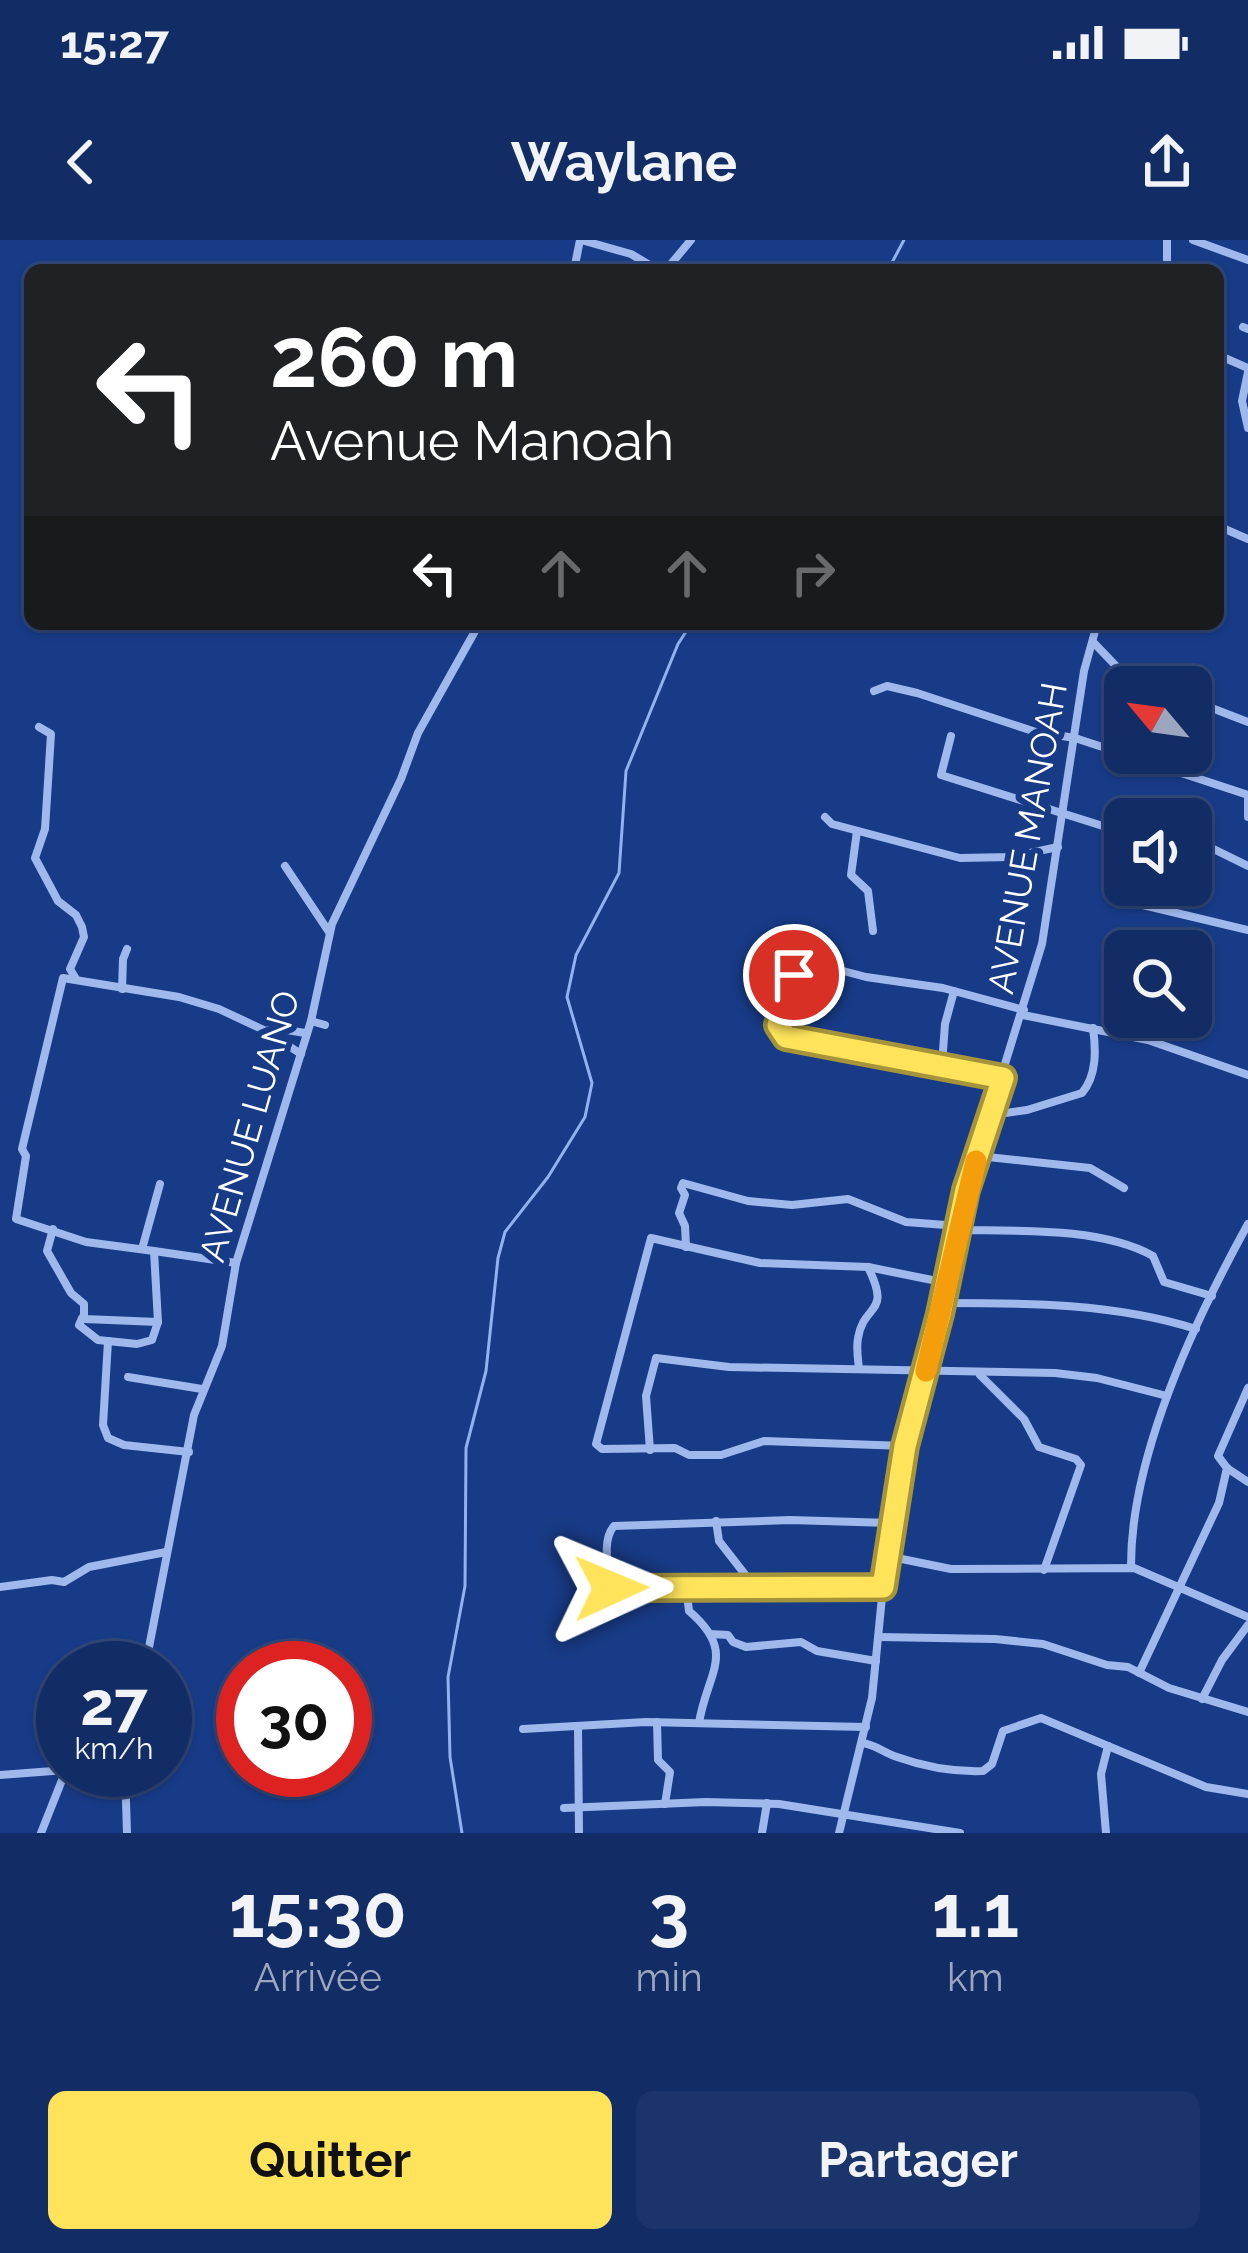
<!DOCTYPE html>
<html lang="fr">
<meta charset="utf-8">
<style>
:root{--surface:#122c65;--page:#1b346b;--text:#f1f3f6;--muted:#9ca7bf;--line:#314879;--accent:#ffe45b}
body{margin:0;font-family:Raleway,sans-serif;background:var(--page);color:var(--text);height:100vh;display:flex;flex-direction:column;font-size:45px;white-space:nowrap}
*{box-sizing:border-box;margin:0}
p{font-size:39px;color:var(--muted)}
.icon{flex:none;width:66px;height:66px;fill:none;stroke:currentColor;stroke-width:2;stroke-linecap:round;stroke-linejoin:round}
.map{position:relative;height:1593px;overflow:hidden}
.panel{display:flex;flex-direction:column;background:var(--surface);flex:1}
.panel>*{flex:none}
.guide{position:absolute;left:24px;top:24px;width:1200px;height:366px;border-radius:18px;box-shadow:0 3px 9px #0004,0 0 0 3px var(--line);background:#202124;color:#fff;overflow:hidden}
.needle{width:78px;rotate:299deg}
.buttons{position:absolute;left:1104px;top:426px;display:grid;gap:24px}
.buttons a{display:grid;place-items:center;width:108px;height:108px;border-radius:18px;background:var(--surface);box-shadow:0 3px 9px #0004,0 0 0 3px var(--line);font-size:60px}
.speed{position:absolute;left:36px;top:1401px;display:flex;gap:24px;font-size:60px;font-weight:700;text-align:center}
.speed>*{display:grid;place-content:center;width:156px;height:156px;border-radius:50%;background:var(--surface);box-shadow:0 3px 9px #0004,0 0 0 3px var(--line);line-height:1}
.speed small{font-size:30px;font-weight:400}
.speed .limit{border:18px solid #d22;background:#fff;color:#111}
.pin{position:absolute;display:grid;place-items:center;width:102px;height:102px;color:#fff;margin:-51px;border:6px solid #fff;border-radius:50%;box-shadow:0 3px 12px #0007}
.me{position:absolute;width:132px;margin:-66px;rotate:89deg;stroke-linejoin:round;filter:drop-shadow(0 0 9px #0008)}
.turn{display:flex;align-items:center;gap:42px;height:252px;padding:0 48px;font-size:54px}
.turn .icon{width:156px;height:156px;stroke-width:2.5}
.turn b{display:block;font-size:84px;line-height:102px}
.lanes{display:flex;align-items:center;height:114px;padding:0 48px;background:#0003;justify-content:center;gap:60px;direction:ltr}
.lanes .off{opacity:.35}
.eta{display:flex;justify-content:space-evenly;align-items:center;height:204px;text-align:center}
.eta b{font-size:72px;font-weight:700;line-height:84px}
.primary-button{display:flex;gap:24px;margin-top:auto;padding:24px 48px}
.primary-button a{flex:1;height:138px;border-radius:18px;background:var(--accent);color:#111;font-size:48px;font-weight:700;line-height:138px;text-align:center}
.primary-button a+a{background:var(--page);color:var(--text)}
.status{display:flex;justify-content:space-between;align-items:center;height:84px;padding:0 60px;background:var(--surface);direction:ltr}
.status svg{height:33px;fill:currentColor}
header{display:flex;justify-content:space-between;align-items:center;height:156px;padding:0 48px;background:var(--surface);font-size:54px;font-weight:700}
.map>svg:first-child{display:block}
</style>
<div class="status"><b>15:27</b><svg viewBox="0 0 49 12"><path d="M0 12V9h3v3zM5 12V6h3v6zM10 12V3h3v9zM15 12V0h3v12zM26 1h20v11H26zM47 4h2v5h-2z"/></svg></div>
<header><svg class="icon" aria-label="back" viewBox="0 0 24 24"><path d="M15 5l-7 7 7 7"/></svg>Waylane<svg class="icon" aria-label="share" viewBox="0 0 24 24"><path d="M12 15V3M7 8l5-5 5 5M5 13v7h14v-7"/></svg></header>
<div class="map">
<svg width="1248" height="1593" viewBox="0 0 1248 1593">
<rect width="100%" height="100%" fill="#183b87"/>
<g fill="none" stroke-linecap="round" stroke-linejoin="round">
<g stroke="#91b2f0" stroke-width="3">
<path d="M888 30 904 0"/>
<path d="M462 1593 450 1517 448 1437 465 1346 466 1208 486 1131 498 1018 505 992 548 937 585 877 592 843 567 757 576 715 619 633 626 531 678 404 691 384"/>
</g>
<g stroke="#9fb9ed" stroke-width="8">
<path d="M581 0 631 14 658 30"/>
<path d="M1193 0 1248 20"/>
<path d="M574 30 580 0"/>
<path d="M666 30 691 0"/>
<path d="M1167 30V0"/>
<path d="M1243 87 1248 89"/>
<path d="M1218 115 1248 128"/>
<path d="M1248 132 1242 161 1248 188"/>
<path d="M1218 286 1248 299"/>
<path d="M1094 403 1117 427 1155 447"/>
<path d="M874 451 887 446 917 453 1036 492 1075 498 1248 555"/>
<path d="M1191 460 1248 482"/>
<path d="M39 487 51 494 45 589 35 618 58 661 76 675 82 687 84 697 70 729 76 739"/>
<path d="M951 496 941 535 1125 593"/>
<path d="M1248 559V577"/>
<path d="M825 577 832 584 960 618 1010 617 1058 607"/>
<path d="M857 591 851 635 868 651 873 691"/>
<path d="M1191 598 1248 626"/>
<path d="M1125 614V641"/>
<path d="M285 626 329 692"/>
<path d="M1126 645 1132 657 1143 665 1248 690"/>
<path d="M122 749 123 719 127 709"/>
<path d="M1023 775 1148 800 1248 835"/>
<path d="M311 781 325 785"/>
<path d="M266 791 275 788 305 793"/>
<path d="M942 824 945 784 954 751"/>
<path d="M1003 838C930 820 851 821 782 794L778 785 791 749 795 721 798 719 866 737 943 748 1024 770"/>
<path d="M991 875 1027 870 1082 853C1097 835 1096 810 1093 788"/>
<path d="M978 916 1090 928 1124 948"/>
<path d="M53 989 47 1011 71 1053 84 1064V1079L158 1082 154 1011 236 1023"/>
<path d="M959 990C1018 991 1101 987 1153 1016L1164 1042 1212 1056"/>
<path d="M686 1007 685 986 679 973 685 955 681 948 683 943 748 961 792 965 848 959 906 982 959 986"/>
<path d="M142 1009 160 944"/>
<path d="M154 1011 86 1002 16 979 26 916 22 909 63 738 179 757 219 769 266 791 301 814"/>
<path d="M943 1063C1028 1063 1114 1063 1196 1089"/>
<path d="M82 1078 79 1085 98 1100 137 1104 152 1100 158 1082"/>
<path d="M108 1101 103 1185 108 1198 124 1205 189 1212"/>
<path d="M859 1129C858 1119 856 1108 858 1098 864 1062 892 1076 868 1027"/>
<path d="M980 1135 1024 1179 1039 1207 1076 1219 1081 1225 1044 1330"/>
<path d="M128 1137 202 1149"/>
<path d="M1248 1148 1218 1216 1227 1228 1248 1242"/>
<path d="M905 1206 764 1201 721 1215H689L675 1208 602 1209 596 1204 651 998 760 1023 868 1027 947 1043"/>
<path d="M650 1210 646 1156 656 1118 729 1127 1055 1133 1097 1138 1167 1156"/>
<path d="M716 1281 719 1301 754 1346"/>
<path d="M887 1316 951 1329 1134 1328 1248 1377"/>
<path d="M1131 1328C1130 1217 1195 1080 1248 984"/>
<path d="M0 1347 52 1340 64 1342 89 1327 166 1312"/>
<path d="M686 1347 689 1371C738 1413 707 1432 699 1483"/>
<path d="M611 1348C609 1329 601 1301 614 1286L790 1280 891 1283"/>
<path d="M585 1350 643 1345 883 1347"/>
<path d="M710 1394 728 1395 733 1402 746 1407 801 1402 817 1411 876 1421"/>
<path d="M879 1397 995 1399 1043 1404 1107 1425 1128 1427 1169 1448 1248 1472"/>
<path d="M145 1428 194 1175 222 1106 236 1023 311 781 332 684 401 539 418 493 479 384"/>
<path d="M1139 1433 1219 1263 1227 1228"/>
<path d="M1202 1459 1222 1420 1248 1385"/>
<path d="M657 1482 658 1520 670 1532 665 1564"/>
<path d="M578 1487 579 1593"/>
<path d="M523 1489 646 1482 866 1487"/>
<path d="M862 1503C877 1505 884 1513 897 1517 925 1527 954 1532 983 1531L992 1524 1003 1491 1041 1478 1206 1547 1248 1554"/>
<path d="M125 1530 127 1593"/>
<path d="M0 1535 66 1530"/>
<path d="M564 1568 706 1562 779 1564 960 1593"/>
<path d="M41 1593 66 1530H72"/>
<path d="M762 1593 767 1563"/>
<path d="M839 1593 872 1458 883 1347 905 1206 941 1074 966 950 1042 704 1084 431 1097 384"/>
<path d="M1106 1593 1101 1534 1108 1506"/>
</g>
</g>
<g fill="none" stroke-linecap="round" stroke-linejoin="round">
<g stroke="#a6943b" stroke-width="30">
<path id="route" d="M611 1348 883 1347 905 1206 940 1074 966 950 1003 838 786 797 778 785 794 735"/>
</g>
<use href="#route" stroke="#ffe45b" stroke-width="21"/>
<path stroke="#f59e0b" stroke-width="21" d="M926 1131 976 921"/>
</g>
<g text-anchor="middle" stroke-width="12" stroke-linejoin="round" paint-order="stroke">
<g font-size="36" fill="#fff" stroke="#183b87">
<text transform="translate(1027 598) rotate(-80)" y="13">AVENUE MANOAH</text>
<text transform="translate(249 886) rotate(-74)" y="13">AVENUE LUANO</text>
</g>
</g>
</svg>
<div class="buttons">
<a><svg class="needle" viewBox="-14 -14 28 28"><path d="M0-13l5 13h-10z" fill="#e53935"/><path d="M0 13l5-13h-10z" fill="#9ca7bf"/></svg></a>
<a><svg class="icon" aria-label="sound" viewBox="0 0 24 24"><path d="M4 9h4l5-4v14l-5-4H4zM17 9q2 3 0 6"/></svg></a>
<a><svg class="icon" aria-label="search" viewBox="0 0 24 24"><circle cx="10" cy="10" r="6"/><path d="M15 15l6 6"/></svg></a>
</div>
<div class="speed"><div>27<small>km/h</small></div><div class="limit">30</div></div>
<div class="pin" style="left:794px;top:735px;background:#d93025"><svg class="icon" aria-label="arrive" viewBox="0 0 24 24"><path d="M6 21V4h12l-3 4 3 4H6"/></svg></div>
<svg class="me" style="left:611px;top:1348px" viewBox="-20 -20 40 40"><path d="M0-17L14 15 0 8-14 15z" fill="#ffe45b" stroke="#fff" stroke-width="4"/></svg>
<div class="guide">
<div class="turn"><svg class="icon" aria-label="left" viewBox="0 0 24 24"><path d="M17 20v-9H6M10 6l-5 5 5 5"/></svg><div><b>260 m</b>Avenue Manoah</div></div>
<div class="lanes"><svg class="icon" aria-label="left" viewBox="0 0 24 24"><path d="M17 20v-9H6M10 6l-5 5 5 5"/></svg><svg class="icon off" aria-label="ahead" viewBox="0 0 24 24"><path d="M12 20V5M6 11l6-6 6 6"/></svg><svg class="icon off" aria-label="ahead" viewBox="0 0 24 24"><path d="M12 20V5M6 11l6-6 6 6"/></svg><svg class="icon off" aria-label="right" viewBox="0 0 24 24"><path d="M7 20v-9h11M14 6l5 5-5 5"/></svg></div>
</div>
</div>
<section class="panel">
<div class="eta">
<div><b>15:30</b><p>Arrivée</p></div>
<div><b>3</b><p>min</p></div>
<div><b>1.1</b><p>km</p></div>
</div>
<div class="primary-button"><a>Quitter</a><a>Partager</a></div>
</section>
